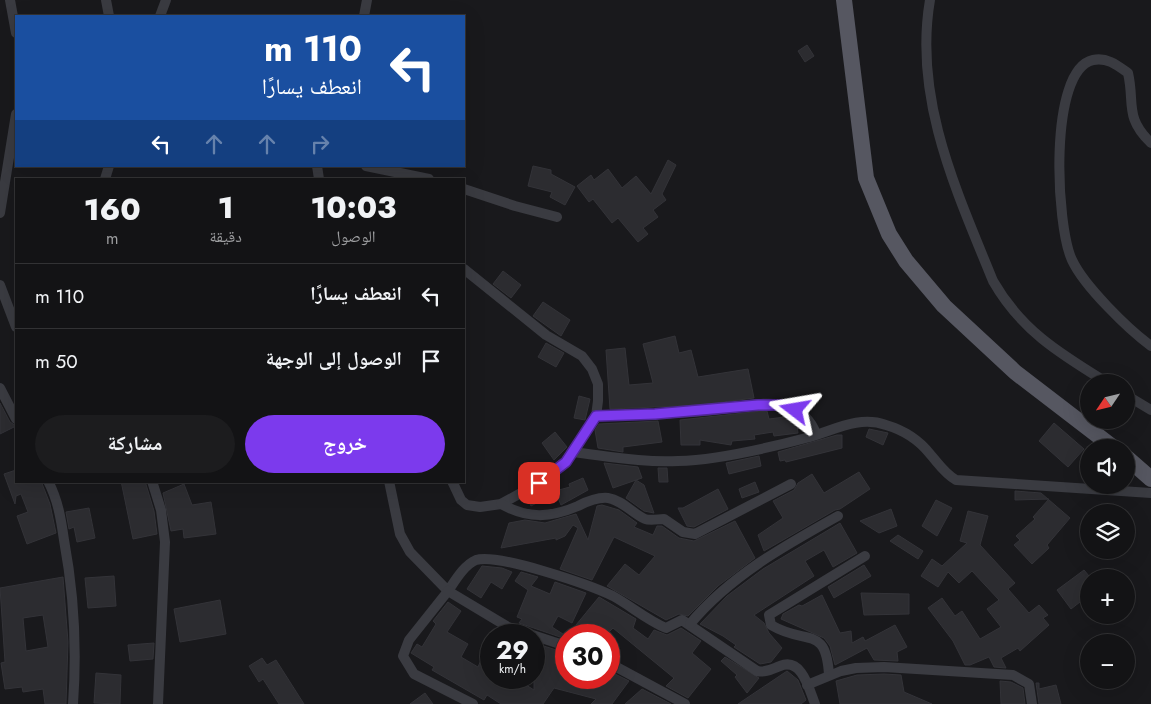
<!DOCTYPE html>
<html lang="ar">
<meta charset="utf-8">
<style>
:root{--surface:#131315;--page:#1c1c1e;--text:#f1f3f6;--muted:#9d9ea0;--line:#323234;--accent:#7c3aed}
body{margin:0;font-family:Jost,"Noto Naskh Arabic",sans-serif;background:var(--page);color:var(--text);direction:rtl;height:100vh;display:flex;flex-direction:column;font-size:19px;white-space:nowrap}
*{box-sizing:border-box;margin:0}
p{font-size:16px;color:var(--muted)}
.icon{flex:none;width:28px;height:28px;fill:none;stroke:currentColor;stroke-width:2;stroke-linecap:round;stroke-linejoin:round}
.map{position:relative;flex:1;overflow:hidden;direction:ltr}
.drawer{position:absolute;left:15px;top:178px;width:450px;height:305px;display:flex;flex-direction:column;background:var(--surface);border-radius:0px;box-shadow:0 5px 20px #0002,0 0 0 1px var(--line);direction:rtl}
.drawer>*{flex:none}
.top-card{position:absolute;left:15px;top:15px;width:450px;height:152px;border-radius:0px;box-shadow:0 5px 20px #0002,0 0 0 1px var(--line);direction:rtl;background:#1a4fa0;color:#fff;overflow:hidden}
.needle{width:32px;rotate:235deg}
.controls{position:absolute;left:1080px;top:374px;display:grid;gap:10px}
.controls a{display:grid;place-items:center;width:55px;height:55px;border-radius:50%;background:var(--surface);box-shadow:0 5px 20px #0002,0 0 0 1px var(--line);font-size:25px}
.speed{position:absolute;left:480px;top:624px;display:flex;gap:10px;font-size:25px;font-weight:700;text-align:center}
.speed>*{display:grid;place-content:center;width:65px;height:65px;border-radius:50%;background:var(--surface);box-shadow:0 5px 20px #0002,0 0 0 1px var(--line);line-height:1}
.speed small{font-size:12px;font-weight:400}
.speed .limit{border:8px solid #d22;background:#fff;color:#111}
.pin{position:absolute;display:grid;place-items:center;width:42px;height:42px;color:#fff;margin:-21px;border-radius:10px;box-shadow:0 2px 8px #0006}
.me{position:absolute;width:55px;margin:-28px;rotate:284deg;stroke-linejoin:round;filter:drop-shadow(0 0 4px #0008)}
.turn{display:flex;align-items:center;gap:18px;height:105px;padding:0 20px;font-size:22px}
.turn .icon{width:65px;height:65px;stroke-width:2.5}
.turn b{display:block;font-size:35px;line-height:42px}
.lanes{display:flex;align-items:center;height:48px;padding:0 20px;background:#0003;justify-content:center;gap:25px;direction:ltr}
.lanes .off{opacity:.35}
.eta{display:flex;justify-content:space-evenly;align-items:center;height:85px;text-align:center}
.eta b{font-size:30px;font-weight:800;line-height:35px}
.primary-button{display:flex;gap:10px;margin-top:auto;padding:10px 20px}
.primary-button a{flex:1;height:58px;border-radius:30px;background:var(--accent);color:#fff;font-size:20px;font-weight:800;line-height:58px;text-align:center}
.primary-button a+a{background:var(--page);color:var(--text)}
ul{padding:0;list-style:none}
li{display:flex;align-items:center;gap:15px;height:65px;padding:0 20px;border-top:1px solid var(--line)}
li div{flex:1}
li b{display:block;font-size:19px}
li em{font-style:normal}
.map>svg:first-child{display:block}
</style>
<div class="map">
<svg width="1151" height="704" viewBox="0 0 1151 704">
<rect width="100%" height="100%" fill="#19191c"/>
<g fill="#2c2c30" stroke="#333338" fill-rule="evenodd">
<path d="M807 45 814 56 805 62 798 51Z"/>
<path d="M668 160 676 165 662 194 666 200 653 210 658 217 643 228 648 234 638 242 618 218 612 223 593 199 589 202 577 186 591 175 594 180 608 169 622 188 636 176 651 194Z"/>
<path d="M533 166 551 170V174L575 187 565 205 550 197 552 192 528 186Z"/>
<path d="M503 271 521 285 511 298 493 284Z"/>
<path d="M543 302 570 320 561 336 533 316Z"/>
<path d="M675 336 679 353 691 350 698 377 748 369 754 398 699 405 610 409 606 350 625 348 629 385 653 383 643 344Z"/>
<path d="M546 343 564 353 556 367 538 357Z"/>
<path d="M579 396 590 399 585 420 574 418Z"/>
<path d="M0 403 10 422 16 426 0 434Z"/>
<path d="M762 411H767L769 419 793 416 796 418 798 433 774 436 773 432 754 435 755 439 732 441 731 445 700 440V445H681L680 420Z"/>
<path d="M658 421 662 442 623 447V452L598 448 595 430 599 424Z"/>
<path d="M1054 423 1084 449 1068 467 1039 441Z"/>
<path d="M869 429 888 433 883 445 866 437Z"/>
<path d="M555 432 567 447 554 460 542 443Z"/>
<path d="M837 435H842V448L786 462 785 460 780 461 778 452Z"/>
<path d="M759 456 761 466 729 474 726 463Z"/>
<path d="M604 463 638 467 642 478 613 488Z"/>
<path d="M658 468H667L668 482H659Z"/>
<path d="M16 470V481H41L50 504 56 533 27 544 17 516 28 512 21 494 16 496 15 504 4 474Z"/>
<path d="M859 472 870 489 840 509 835 510 764 551 758 535 783 518 773 501 794 490 798 483 812 474 824 493Z"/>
<path d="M583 478 588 490 561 505 555 491 570 487 569 484Z"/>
<path d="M636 480 644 485 654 513 644 511 626 498Z"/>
<path d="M121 481H145L154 511 157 534 133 539Z"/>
<path d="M755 482 759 492 742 498 739 489Z"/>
<path d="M184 484 192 505 211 502 216 534 184 538 183 529 171 531 163 493Z"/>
<path d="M718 489 728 509 694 527 687 526 678 508H683Z"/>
<path d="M540 490 544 499 531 506 527 498Z"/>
<path d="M1015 491 1041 493 1070 518 1047 545 1049 548 1032 564 1014 545 1020 540 1016 536 1035 519 1033 517 1049 499 1015 500Z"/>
<path d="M936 500 952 508 937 536 922 526Z"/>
<path d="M602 505 619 510 637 523 634 527 653 535 657 526H662L679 538 694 541 735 521 755 558 718 586 688 616 679 614 666 620 607 586 625 564 639 575 655 556 614 537 592 580 560 569 578 528 573 525 565 536 556 540V538L501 548 509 523 525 520 545 523 576 514 588 540 597 506Z"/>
<path d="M89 508 95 538 77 542 74 527 69 529 66 512Z"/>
<path d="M891 509 897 526 879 533 860 521Z"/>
<path d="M968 511 988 516 980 545 1015 583 1008 589 1029 613 1039 605 1048 615 1043 618 1049 625 1020 651 1018 648 1001 658 1006 668 994 667 989 657 970 665H965L953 641 928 608 942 598 955 616 962 611 980 639 1001 627 987 609 999 600 972 571 959 583 948 572 938 587 921 576 932 559 942 566 967 543 960 541Z"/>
<path d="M840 523 857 553 833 567 824 550 805 561 814 576 754 615 764 623 769 633 782 648 771 662 760 664 734 647 736 645 723 636 700 624 727 596 763 569Z"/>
<path d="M898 535 923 551 918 559 890 541Z"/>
<path d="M864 565 871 576 834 598 828 587Z"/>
<path d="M482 566 502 568 512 572 502 589 491 582 481 598 467 589Z"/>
<path d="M1084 570 1089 576V595L1071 609 1057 590Z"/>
<path d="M521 572 538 577 531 586 550 594 555 582 586 593 572 623 558 616 552 627 566 636V639L519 623 522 619 517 617 528 590 515 581Z"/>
<path d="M114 576 116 606 88 608 85 578Z"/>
<path d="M63 577 68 642 66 704H45L43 689 23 692 22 687 5 689 1 663 5 662 0 588ZM43 615 48 647 26 651 23 618Z"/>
<path d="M861 593 909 594V614L864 615Z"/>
<path d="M822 595 840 633 851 631 852 643 863 637 865 641 895 625 907 647 897 652 898 661 874 660 867 648 835 665 830 646 824 638 781 619 783 614 799 605 802 606Z"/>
<path d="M599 597 636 619 633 628 648 639 654 630 667 635 681 628 701 641 692 653 711 669 688 698 666 686 674 678 613 628 606 635H595L576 625Z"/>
<path d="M220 600 226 634 180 642 174 609Z"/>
<path d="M448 602 461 611 447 632 468 644 461 657 478 667 491 637V678L509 687 515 678 534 690V675L542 661 534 657V643L566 653V678H609V671L629 681 612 704H591L596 699 554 688 543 704H501L487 695 484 700 432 670 434 667 411 653 417 644 422 647 436 624 433 621Z"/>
<path d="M154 643 153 659 130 661 128 645Z"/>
<path d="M725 657 759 678 747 693 735 677 737 675 721 661Z"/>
<path d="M262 658 267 665 276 660 304 704H279L263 679 259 682 249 666Z"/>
<path d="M787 671 798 680 806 700 801 704H738Z"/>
<path d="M96 673 121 675 120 704 94 703Z"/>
<path d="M884 674 901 675 904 692 932 704H840L836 681 857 675Z"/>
<path d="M1000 681 1011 682 1023 688 1025 704H1001Z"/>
<path d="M1036 683H1039V689L1056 685 1061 704H1039Z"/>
<path d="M642 689 671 704H625Z"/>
<path d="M425 693 433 704H410Z"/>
</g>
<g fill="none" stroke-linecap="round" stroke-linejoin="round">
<g stroke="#3a3b41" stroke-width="10">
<path d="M10 0 16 33"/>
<path d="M106 0 109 16"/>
<path d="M930 0C913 99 957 192 993 281 1021 330 1059 353 1106 382"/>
<path d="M160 16 166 0"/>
<path d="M364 16 367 0"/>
<path d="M1151 143C1124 117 1135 103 1128 73 1117 65 1107 57 1093 60 1048 70 1056 226 1072 260 1084 286 1128 329 1151 346"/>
<path d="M317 166 319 179"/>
<path d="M366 166 429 179"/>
<path d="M105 179 109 166"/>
<path d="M464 189 515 206 557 217"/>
<path d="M0 213 16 114"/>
<path d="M0 285 16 327"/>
<path d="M0 388 16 419"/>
<path d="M1126 395 1151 410"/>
<path d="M596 416C636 415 675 414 715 410 737 407 762 401 784 405 798 407 812 421 816 434"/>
<path d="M572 452C607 456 644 463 678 461 716 460 768 448 806 438 833 431 858 415 886 425 903 430 919 440 930 454 939 464 944 473 956 480L1151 493"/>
<path d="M48 481C58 500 61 519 64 540 74 594 77 649 73 704"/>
<path d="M152 481 161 510 165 542 158 704"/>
<path d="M389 481 400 534 410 552 448 591C455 581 464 565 476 560 498 553 590 585 613 596 631 606 647 620 666 628L682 620 757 671C766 673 772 669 780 666 802 657 809 689 815 704"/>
<path d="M452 481 461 500 467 505 480 507 501 504 539 483 565 462 596 416 598 401V384L592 369 582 356 546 335 464 269"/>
<path d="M501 504C528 519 550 518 578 506 586 502 599 497 608 498 622 500 633 514 645 519 650 521 659 519 664 519L683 532 695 534 791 484"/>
<path d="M690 624C730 576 784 546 838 516"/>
<path d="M609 663 685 704"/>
<path d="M829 675C826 624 806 646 771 625L769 615 865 556"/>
<path d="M807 685 841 671 856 668 884 667 1013 675 1029 684 1032 704"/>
<path d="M473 704 414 674 403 656 409 640 448 591 508 627 566 646"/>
</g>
<g stroke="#565761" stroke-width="16">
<path d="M844 0 866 178 889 234 906 261 944 306 1015 372 1114 448"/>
<path d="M1126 457 1151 479"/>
</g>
</g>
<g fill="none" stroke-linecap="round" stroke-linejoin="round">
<g stroke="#51269a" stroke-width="12">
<path id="route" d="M539 483 566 462 596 416 655 414 758 405H785L795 410"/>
</g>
<use href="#route" stroke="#7c3aed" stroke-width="9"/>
</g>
</svg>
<div class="controls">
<a><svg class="needle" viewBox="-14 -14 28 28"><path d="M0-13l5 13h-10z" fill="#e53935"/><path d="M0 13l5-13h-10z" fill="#9d9ea0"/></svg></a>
<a><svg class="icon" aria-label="sound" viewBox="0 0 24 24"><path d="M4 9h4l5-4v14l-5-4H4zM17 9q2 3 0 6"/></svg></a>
<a><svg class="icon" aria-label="layers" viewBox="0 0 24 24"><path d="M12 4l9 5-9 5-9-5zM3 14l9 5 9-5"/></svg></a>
<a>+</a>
<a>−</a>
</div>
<div class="speed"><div>29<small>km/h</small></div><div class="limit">30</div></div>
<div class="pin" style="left:539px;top:483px;background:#d93025"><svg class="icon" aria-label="arrive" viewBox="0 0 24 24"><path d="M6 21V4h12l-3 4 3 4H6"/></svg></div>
<svg class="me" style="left:795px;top:410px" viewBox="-20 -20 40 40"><path d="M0-17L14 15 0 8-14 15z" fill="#7c3aed" stroke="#fff" stroke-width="4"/></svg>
<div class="top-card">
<div class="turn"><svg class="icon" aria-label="left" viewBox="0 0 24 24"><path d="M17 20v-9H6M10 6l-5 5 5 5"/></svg><div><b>110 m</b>انعطف يسارًا</div></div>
<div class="lanes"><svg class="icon" aria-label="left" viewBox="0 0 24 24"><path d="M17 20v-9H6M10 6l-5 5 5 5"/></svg><svg class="icon off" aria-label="ahead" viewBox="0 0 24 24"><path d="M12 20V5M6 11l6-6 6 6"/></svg><svg class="icon off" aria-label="ahead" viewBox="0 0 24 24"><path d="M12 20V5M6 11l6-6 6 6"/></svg><svg class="icon off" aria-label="right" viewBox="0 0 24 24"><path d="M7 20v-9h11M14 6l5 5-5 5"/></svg></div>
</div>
<section class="drawer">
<div class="eta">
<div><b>10:03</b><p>الوصول</p></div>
<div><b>1</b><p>دقيقة</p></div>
<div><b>160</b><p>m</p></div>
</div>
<ul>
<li><svg class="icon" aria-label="left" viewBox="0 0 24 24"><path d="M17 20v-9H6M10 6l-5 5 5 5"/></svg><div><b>انعطف يسارًا</b></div><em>110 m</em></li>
<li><svg class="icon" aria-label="arrive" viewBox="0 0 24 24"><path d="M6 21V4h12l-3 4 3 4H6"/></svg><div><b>الوصول إلى الوجهة</b></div><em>50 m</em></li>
</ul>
<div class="primary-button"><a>خروج</a><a>مشاركة</a></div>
</section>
</div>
